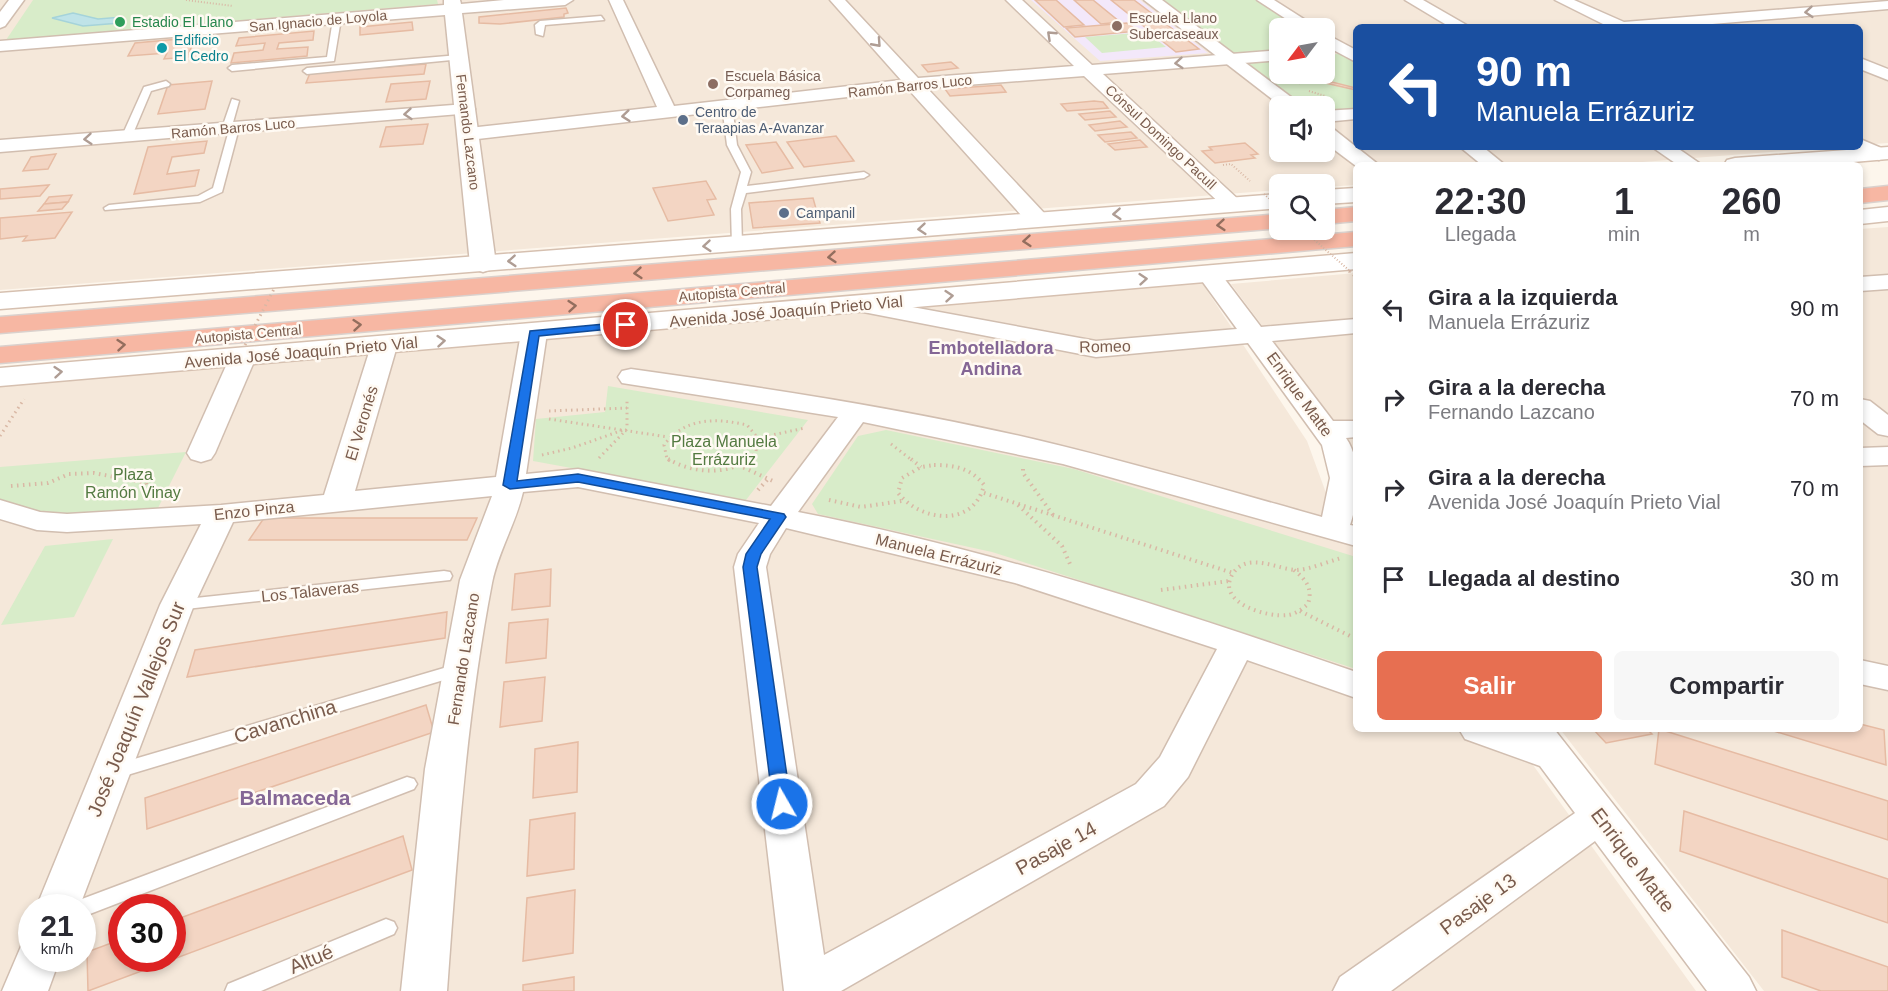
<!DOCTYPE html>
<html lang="es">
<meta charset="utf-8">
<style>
:root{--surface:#fff;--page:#f7f7f7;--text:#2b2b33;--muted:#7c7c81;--accent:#e76f51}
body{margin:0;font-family:Helvetica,sans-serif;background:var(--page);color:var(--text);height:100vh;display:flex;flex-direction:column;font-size:22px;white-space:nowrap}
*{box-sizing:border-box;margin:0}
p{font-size:20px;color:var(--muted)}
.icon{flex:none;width:33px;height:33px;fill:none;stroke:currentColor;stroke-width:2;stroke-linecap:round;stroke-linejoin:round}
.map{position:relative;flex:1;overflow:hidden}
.details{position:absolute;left:1353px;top:162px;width:510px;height:570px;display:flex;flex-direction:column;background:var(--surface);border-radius:9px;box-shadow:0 3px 9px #0003}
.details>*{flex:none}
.banner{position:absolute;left:1353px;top:24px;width:510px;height:126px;border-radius:9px;box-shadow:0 3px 9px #0003;background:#1a4fa0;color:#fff;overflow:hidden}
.needle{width:39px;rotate:238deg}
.controls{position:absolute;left:1269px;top:18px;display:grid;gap:12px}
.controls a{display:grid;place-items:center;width:66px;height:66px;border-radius:9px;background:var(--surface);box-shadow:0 3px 9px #0003;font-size:30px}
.speed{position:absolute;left:18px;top:894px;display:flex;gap:12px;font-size:30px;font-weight:700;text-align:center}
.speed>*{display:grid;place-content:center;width:78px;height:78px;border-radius:50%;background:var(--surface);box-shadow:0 3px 9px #0003;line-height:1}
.speed small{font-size:15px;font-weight:400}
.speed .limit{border:9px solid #d22;background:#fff;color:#111}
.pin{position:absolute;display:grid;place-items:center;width:51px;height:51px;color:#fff;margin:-26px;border:3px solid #fff;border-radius:50%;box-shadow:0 2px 6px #0007}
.me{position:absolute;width:66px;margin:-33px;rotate:352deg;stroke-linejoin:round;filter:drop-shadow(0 0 4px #0008)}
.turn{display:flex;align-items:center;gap:21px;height:126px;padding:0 24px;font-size:27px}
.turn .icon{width:78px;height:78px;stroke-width:2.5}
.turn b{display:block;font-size:42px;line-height:51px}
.eta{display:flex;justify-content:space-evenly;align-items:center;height:102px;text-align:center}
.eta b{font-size:36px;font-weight:700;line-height:42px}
.cta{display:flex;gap:12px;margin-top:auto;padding:12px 24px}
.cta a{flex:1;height:69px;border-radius:9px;background:var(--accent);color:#fff;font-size:24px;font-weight:700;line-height:69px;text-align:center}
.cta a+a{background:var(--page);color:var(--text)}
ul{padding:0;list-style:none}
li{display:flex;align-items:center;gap:18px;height:90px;padding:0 24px}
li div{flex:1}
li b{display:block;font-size:22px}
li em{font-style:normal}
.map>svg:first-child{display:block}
</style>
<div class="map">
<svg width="1888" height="991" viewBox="0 0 1888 991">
<rect width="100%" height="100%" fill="#fdf6ec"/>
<g fill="#f5e8da" fill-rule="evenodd">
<path d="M0 0H1888V143L1860 145V27H1356V147H1835L1604 165H1356V185L1325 187 1324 184H1280L1279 190 0 290ZM1280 28H1324V74H1280ZM1280 106H1324V152H1280Z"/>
<path d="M1888 227V991H1764L1560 729H1860V229Z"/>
<path d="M1356 273V451L1231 284Z"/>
<path d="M1202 283 1307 441 1344 542 1356 548V729H1507L1696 991H0V385ZM32 908H82V958H32ZM122 908H172V958H122Z"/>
</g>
<path fill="#f3e8fa" d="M1031 0H1140L1208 53 1100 61Z"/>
<g fill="#d8ecc9">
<path d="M33 0H437L438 4 6 40Z"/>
<path d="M1162 0H1256L1303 28H1280L1279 51 1236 55Z"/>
<path d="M1147 32 1166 47 1102 53 1085 37Z"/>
<path d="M1351 53 1356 57V113L1325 116 1324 106H1297L1238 61 1279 58 1280 74H1324L1325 55Z"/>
<path d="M608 386 808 420 746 500 533 461 536 419 605 412Z"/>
<path d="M886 430 1074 469 1356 557V669L992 552 818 514 812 504 858 436Z"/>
<path d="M186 452 158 508 41 517 0 507V467Z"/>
<path d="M113 539 74 617 1 625 45 546Z"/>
</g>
<path fill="#bfe3e8" stroke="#a5d3da" stroke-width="1.5" d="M73 13 98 19 122 17 120 23 83 26 52 18Z"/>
<g fill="#f3d5c3" stroke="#e6bba3" stroke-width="1.5">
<path d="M1035 0H1056L1084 25 1064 27Z"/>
<path d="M1074 0H1093L1120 22 1101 24Z"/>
<path d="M1111 0H1134L1199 49 1176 52Z"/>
<path d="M566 8 568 13 564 14V17L500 24 479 23V17Z"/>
<path d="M412 22 413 30 360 35V27Z"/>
<path d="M1127 23 1138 31 1075 37 1066 28Z"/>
<path d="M314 31 313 40 279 43 277 49 308 47 307 56 231 63 234 53 263 50 265 43 236 46 239 38Z"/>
<path d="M213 36 209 43 192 45 188 57 164 59 167 53 128 56 135 43Z"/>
<path d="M951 62 958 68 928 72 922 65Z"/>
<path d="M426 64 424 74 306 83 310 73Z"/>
<path d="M1316 78 1356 88V90L1312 80Z"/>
<path d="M212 81 205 109 158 114 168 85Z"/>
<path d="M430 81 426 99 386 102 391 84Z"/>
<path d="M1001 85 1006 92 950 96 945 89Z"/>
<path d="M1094 101 1103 102 1108 108 1067 111 1061 104Z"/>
<path d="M1110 111 1116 117 1085 120 1079 114Z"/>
<path d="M1120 121 1127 127 1095 131 1089 125Z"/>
<path d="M428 124 423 144 380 147 386 127Z"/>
<path d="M1131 132 1137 138 1105 142 1098 135Z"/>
<path d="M836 136 854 161 804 167 787 142Z"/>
<path d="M1140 140 1147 147 1115 150 1108 144Z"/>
<path d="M207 141 204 153 172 157 167 174 199 170 195 186 134 194 148 147Z"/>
<path d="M776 142 793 168 762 173 746 145Z"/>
<path d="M1245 143 1258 154 1251 155 1255 158 1215 163 1202 151 1212 150 1209 147Z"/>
<path d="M56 154 48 169 23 171 31 157Z"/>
<path d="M706 181 716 199 707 200 714 215 668 221 653 188Z"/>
<path d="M49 185 40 196 0 199V189Z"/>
<path d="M72 195 68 202 44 204 49 197Z"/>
<path d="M813 198 820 223 753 228 749 203Z"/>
<path d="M68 202 62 209 38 211 44 204Z"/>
<path d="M72 212 55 238 23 241 27 236 0 239V218Z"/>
<path d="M264 518H477L467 540H249Z"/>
<path d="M551 569 550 606 512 610 515 574Z"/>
<path d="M447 612 445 638 187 677 195 650Z"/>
<path d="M548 619 546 658 506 663 509 623Z"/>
<path d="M545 677 542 721 500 727 504 682Z"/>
<path d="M426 705 434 732 147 829 145 798Z"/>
<path d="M1860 724 1884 730 1886 765 1767 729H1860Z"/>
<path d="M1593 729H1647L1652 734 1606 743Z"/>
<path d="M1659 729 1888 801V840L1655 764Z"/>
<path d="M578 742 577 792 533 798 535 749Z"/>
<path d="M1684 811 1888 879V923L1680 851Z"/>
<path d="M575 813 574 869 527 876 530 820Z"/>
<path d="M403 836 412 870 88 991 87 952 122 939V958H172V921Z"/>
<path d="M575 890 573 953 523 961 527 898Z"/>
<path d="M1782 930 1888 967V991H1821L1782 977Z"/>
<path d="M574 977V991H523V985Z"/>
</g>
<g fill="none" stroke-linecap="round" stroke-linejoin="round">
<g stroke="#d1beb0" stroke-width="3">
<g id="service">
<path d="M601 16 604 20 545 25 543 36 536 34 535 25 540 21Z"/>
<path d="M337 17 341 19 334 61 232 71 228 68 232 65 327 57 333 19Z"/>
<path d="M459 55 463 57 462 59 307 74 303 71 307 68Z"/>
<path d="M166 81 170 84 169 86 151 91 132 136 124 138 122 136 144 87Z"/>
<path d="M232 99 239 101 232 126 239 128 222 192 200 202 105 210 104 208 109 205 198 196 213 188 229 130 222 128Z"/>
<path d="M727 102 732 105 737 145 751 172 747 186 864 172 869 175 864 178 746 193 741 209 742 244 736 247 732 246 731 209 741 172 727 145 722 105Z"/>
<path d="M444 571 450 572 452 576 450 580 177 610 171 609 169 605 171 601 177 600Z"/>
<path d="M461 663 467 665 470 669 467 673 114 779 107 777 104 772 107 767 114 765Z"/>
<path d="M407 777 414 779 417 784 414 789 82 917V908H72L74 902Z"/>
<path d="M386 919 394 922 397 928 394 934 261 991H225L228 984Z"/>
</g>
</g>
<g stroke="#d1beb0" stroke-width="3">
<g id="minor">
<path d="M9 0H24L5 26 0 28V12Z"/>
<path d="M609 0H623L674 106 901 80 830 0H845L918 78 1074 66 1006 0H1022L1092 65 1280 50V60L1103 74 1240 201 1244 205 1240 209H1226L1084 76 927 88 1046 215 1049 220 1046 225H1030L909 90 469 140 462 138 460 134 462 130 469 128 657 107Z"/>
<path d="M1257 0H1274L1318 28H1300Z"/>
<path d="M1405 0H1423L1470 27H1450Z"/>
<path d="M1555 0H1574L1624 22 1888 1V9L1677 27H1609Z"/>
<path d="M1324 33 1356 50V62L1324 45Z"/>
<path d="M1860 58 1888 69V80L1860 69Z"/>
<path d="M466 104 472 105 475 109 472 113 0 152V140Z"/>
<path d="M1356 109V119L1324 122V111Z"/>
<path d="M1860 139 1886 150 1888 155 1879 160 1853 149 1852 147H1860Z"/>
<path d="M1460 147H1483L1505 165H1482Z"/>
<path d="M1652 147H1676L1702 165H1678Z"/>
<path d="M1209 267 1217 269 1261 327 1356 319V333L1272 341 1333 421H1356V437L1346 438C1362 461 1359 499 1350 525L1356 526V546L1063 464 863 422 798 512C989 549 1173 609 1356 672V698L1247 660 1188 777 1164 806 841 991H784L734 567 738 554 759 523 578 487 523 492C516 523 498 552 492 583 466 718 457 854 447 991H401L425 769 460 580 492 496 233 522 194 605 79 908H36L160 605 201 524 67 532 37 530 0 519V500L40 512 67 514 221 505 324 495 371 346 375 341 384 338 393 341 397 346 355 491 496 477 521 333 525 328 534 325 543 328 547 333 526 474 578 469 771 506 838 417 622 383 618 377 622 371 631 369C766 388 900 408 1033 439 1130 462 1226 490 1322 517L1330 478 1322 445 1248 343 1096 357 858 311 849 309 846 304 849 299 858 297 1096 341 1237 329 1197 274 1201 269ZM786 528 1015 583 1217 649 1160 757 1136 784 824 955 766 567 770 554Z"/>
<path d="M1888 275V289L1860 291V277Z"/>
<path d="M243 349 252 352 256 357 215 453 211 459 201 462 191 459 187 453 230 357 234 352Z"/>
<path d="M1860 399 1870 401 1888 415V436L1878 434 1860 420Z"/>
<path d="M1888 447V465L1860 466V448Z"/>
<path d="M1860 660 1888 666V690L1860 684Z"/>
<path d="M1459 729H1554L1749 977 1756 991H1707L1595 841 1391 991H1333L1340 977 1575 813 1540 766 1465 739Z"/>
<path d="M32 941V958H60L48 991H2L22 944Z"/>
</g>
</g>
<g stroke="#d1beb0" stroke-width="3">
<g id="tertiary">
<path d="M444 0H460L461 4 504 0H573L565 5 462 13 496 264 492 269 483 272 474 269 470 264 445 15 0 51V41L444 5Z"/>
<path d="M1144 0H1162L1303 106H1281Z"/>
<path d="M1324 125 1331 127 1379 165 1356 166 1324 142Z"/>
</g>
</g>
<g stroke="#d6c0b0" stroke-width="3">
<g id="secondary">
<path d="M1888 147V159L1818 165H1724L1727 160 1735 158Z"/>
<path d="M1356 188V202L1324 204V190Z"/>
<path d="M1280 194V208L0 309V293Z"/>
<path d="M1888 207V221L1860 224V210Z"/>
<path d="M1356 253V269L0 386V368Z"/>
</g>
</g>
<g stroke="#dad1cd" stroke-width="3">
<g id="motorway">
<path d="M1888 186V200L1860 203V189Z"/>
<path d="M1356 207V221L1324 224V210Z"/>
<path d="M1280 214V228L0 333V317Z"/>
<path d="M1356 232V246L0 363V347Z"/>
</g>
</g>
<g stroke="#d9b8a5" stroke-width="2" stroke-dasharray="1 2" stroke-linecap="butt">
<path d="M186 0 233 6"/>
<path d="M1289 74 1314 80"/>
<path d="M1299 84 1301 76"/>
<path d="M1309 91 1325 96"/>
<path d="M1223 165 1231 164 1250 181"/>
</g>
<g stroke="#d9b8a5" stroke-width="3" stroke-dasharray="1.5 4" stroke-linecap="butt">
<path d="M549 411 627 408"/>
<path d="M549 419 668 437"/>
<path d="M0 436 24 399"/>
<path d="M758 438 805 428"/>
<path d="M891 444 913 461"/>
<path d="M542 455 572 448 626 429"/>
<path d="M599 458 627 429V399"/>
<path d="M670 461 667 459 664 445C685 417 716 418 747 425L758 438 756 451 747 461"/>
</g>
<g stroke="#d9b8a5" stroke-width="4" stroke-dasharray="1.5 4.5" stroke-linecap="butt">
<path d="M668 459C692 473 726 476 749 459"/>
<path d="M911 459 921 467"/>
<path d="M738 465 773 481"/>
<path d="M934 465C954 465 971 468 984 485 974 528 921 522 898 493L902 478 921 467Z"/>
<path d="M1023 469V473L1053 515"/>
<path d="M11 486 48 483 69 474 94 473 146 483 150 496"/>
<path d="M758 490 768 479"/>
<path d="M984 493 1233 573"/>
<path d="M829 500 861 507 902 501"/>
<path d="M1018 505 1062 546 1070 564"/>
<path d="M1294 570C1306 580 1313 588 1308 604 1302 609 1296 614 1288 615 1268 618 1216 603 1232 575 1247 550 1278 570 1297 570 1311 569 1327 562 1341 558"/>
<path d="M1161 590 1229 581"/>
<path d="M1300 611 1356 639"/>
</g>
<use href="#service" fill="#fff" fill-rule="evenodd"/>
<use href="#minor" fill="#fff" fill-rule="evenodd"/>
<use href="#tertiary" fill="#fff" fill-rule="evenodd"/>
<use href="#secondary" fill="#fff" fill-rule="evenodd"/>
<use href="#motorway" fill="#f7b7a3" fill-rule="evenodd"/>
<g stroke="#d9b8a5" stroke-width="2" stroke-dasharray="1 2" stroke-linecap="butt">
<path d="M1264 194 1280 208"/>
<path d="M1303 230 1351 272"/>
</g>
<g stroke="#d9b8a5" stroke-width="3" stroke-dasharray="1.5 4" stroke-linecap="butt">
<path d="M1349 271 1356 277"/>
<path d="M245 345 275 287"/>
</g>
</g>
<defs><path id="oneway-chevron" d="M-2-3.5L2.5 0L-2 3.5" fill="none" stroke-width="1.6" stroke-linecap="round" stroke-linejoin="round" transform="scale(1.5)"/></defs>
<g stroke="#af9d94">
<use href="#oneway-chevron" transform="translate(1809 12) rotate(175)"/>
<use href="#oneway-chevron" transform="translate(1051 35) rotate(-137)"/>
<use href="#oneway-chevron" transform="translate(877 43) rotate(48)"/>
<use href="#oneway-chevron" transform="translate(1179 63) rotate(175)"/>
<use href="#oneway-chevron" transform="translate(408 114) rotate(175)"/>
<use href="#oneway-chevron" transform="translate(626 116) rotate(174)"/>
<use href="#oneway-chevron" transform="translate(88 139) rotate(175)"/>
<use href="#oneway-chevron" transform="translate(1117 214) rotate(176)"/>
<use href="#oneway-chevron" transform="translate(922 229) rotate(175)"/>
<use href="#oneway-chevron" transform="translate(707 246) rotate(175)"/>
<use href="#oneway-chevron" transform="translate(512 261) rotate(176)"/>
<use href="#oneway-chevron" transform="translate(1143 279) rotate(-5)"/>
<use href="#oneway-chevron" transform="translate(949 296) rotate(-5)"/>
<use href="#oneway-chevron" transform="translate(441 341) rotate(-5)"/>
<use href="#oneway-chevron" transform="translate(58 372) rotate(-5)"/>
</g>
<g stroke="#936e5e">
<use href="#oneway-chevron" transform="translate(1221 225) rotate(175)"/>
<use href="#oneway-chevron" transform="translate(1027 241) rotate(175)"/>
<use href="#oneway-chevron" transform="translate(832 257) rotate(175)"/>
<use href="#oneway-chevron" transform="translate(638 273) rotate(175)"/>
<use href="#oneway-chevron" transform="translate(572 306) rotate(-5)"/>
<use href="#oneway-chevron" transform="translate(357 325) rotate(-5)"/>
<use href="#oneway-chevron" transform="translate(121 345) rotate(-5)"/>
</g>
<path fill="#1a73e8" stroke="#114b97" stroke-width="1.5" d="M626 322 632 325 630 327 539 336 517 481 578 474 784 514 786 517 761 554 757 567 791 804 788 809H776L773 804 743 567 746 554 770 519 578 482 510 489 503 485 530 331Z"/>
<circle fill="#2e9e5b" stroke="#fffaf3" stroke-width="2" cx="120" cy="22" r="6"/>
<g fill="#8d6e63" stroke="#fffaf3" stroke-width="2">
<circle cx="1117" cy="26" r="6"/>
<circle cx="713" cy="84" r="6"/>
</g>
<circle fill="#0f9aa8" stroke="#fffaf3" stroke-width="2" cx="162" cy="48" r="6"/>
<g fill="#5c6f8a" stroke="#fffaf3" stroke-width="2">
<circle cx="683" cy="120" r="6"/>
<circle cx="784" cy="213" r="6"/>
</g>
<g text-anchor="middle" stroke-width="5" stroke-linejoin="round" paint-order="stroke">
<g font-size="14" fill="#785e54" stroke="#fffaf3" text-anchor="start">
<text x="1129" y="23">Escuela Llano<tspan x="1129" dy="16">Subercaseaux</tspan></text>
<text x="725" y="81">Escuela Básica<tspan x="725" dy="16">Corpameg</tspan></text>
</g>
<g font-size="14" fill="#7a5c4d" stroke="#fffaf3">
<text transform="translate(318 21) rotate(-5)" y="5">San Ignacio de Loyola</text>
<text transform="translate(910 86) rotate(-6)" y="5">Ramón Barros Luco</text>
<text transform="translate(233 128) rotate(-5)" y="5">Ramón Barros Luco</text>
<text transform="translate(468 132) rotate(83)" y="5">Fernando Lazcano</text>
<text transform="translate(1161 137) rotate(43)" y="5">Cónsul Domingo Pacull</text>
<text transform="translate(732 292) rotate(-5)" y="5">Autopista Central</text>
<text transform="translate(248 334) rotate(-5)" y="5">Autopista Central</text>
</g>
<g font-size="14" fill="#27864d" stroke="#fffaf3" text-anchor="start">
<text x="132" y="27">Estadio El Llano</text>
</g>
<g font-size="14" fill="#0d838f" stroke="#fffaf3" text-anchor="start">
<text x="174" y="45">Edificio<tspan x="174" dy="16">El Cedro</tspan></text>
</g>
<g font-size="14" fill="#4e5e75" stroke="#fffaf3" text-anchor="start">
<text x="695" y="117">Centro de<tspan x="695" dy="16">Teraapias A-Avanzar</tspan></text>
<text x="796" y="218">Campanil</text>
</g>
<g font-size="16" fill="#7a5c4d" stroke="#fffaf3">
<text transform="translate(786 311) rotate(-5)" y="6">Avenida José Joaquín Prieto Vial</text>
<text transform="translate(1105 346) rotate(-1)" y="6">Romeo</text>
<text transform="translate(301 352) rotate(-5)" y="6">Avenida José Joaquín Prieto Vial</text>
<text transform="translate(1300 394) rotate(54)" y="6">Enrique Matte</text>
<text transform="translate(361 423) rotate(-73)" y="6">El Veronés</text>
<text transform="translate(254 510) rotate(-6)" y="6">Enzo Pinza</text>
<text transform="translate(939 554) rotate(14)" y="6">Manuela Errázuriz</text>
<text transform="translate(310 591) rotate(-6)" y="6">Los Talaveras</text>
<text transform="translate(463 659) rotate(-81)" y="6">Fernando Lazcano</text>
</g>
<g font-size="16" fill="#537a41" stroke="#fffaf3">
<text x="724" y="447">Plaza Manuela<tspan x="724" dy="18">Errázuriz</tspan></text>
<text x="133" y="480">Plaza<tspan x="133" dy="18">Ramón Vinay</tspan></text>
</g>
<g font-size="18" font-weight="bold" fill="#846695" stroke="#fffaf3">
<text x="991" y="354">Embotelladora<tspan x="991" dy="21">Andina</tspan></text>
</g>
<g font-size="20" fill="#7a5c4d" stroke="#fffaf3">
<text transform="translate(136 709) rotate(-68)" y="7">José Joaquín Vallejos Sur</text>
<text transform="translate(285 721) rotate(-17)" y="7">Cavanchina</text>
<text transform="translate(1056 848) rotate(-29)" y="7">Pasaje 14</text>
<text transform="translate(1633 860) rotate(53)" y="7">Enrique Matte</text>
<text transform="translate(1478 904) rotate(-36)" y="7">Pasaje 13</text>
<text transform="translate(311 959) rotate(-23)" y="7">Altué</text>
</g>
<g font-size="21" font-weight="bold" fill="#846695" stroke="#fffaf3">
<text x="295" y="805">Balmaceda</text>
</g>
</g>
</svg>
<div class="controls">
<a><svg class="needle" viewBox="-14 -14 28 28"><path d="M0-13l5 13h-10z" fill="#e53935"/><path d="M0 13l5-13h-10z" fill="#7c7c81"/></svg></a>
<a><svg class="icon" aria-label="sound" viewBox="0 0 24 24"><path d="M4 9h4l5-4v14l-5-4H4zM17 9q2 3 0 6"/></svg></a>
<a><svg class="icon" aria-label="search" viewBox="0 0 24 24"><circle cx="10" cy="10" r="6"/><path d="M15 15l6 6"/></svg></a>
</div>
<div class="speed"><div>21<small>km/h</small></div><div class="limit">30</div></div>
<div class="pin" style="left:626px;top:325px;background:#d93025"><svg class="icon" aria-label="arrive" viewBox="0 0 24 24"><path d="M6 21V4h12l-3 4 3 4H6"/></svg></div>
<svg class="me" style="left:782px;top:804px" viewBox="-20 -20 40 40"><circle r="17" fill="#1a73e8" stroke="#fff" stroke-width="3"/><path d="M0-11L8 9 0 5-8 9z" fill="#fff"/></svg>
<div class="banner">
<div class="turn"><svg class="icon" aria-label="left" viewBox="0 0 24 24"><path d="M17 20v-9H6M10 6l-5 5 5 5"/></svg><div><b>90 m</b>Manuela Errázuriz</div></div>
</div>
<section class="details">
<div class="eta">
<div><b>22:30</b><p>Llegada</p></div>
<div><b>1</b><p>min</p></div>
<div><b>260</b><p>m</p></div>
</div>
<ul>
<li><svg class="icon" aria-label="left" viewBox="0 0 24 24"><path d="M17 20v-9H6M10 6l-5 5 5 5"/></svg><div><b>Gira a la izquierda</b><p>Manuela Errázuriz</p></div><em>90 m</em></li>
<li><svg class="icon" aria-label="right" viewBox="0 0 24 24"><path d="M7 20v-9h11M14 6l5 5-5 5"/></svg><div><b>Gira a la derecha</b><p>Fernando Lazcano</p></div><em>70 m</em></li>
<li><svg class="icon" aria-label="right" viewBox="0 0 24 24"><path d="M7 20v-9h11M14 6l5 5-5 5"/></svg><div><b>Gira a la derecha</b><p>Avenida José Joaquín Prieto Vial</p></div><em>70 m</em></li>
<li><svg class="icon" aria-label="arrive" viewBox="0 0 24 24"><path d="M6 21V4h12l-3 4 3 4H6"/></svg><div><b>Llegada al destino</b></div><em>30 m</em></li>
</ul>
<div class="cta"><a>Salir</a><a>Compartir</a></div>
</section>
</div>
